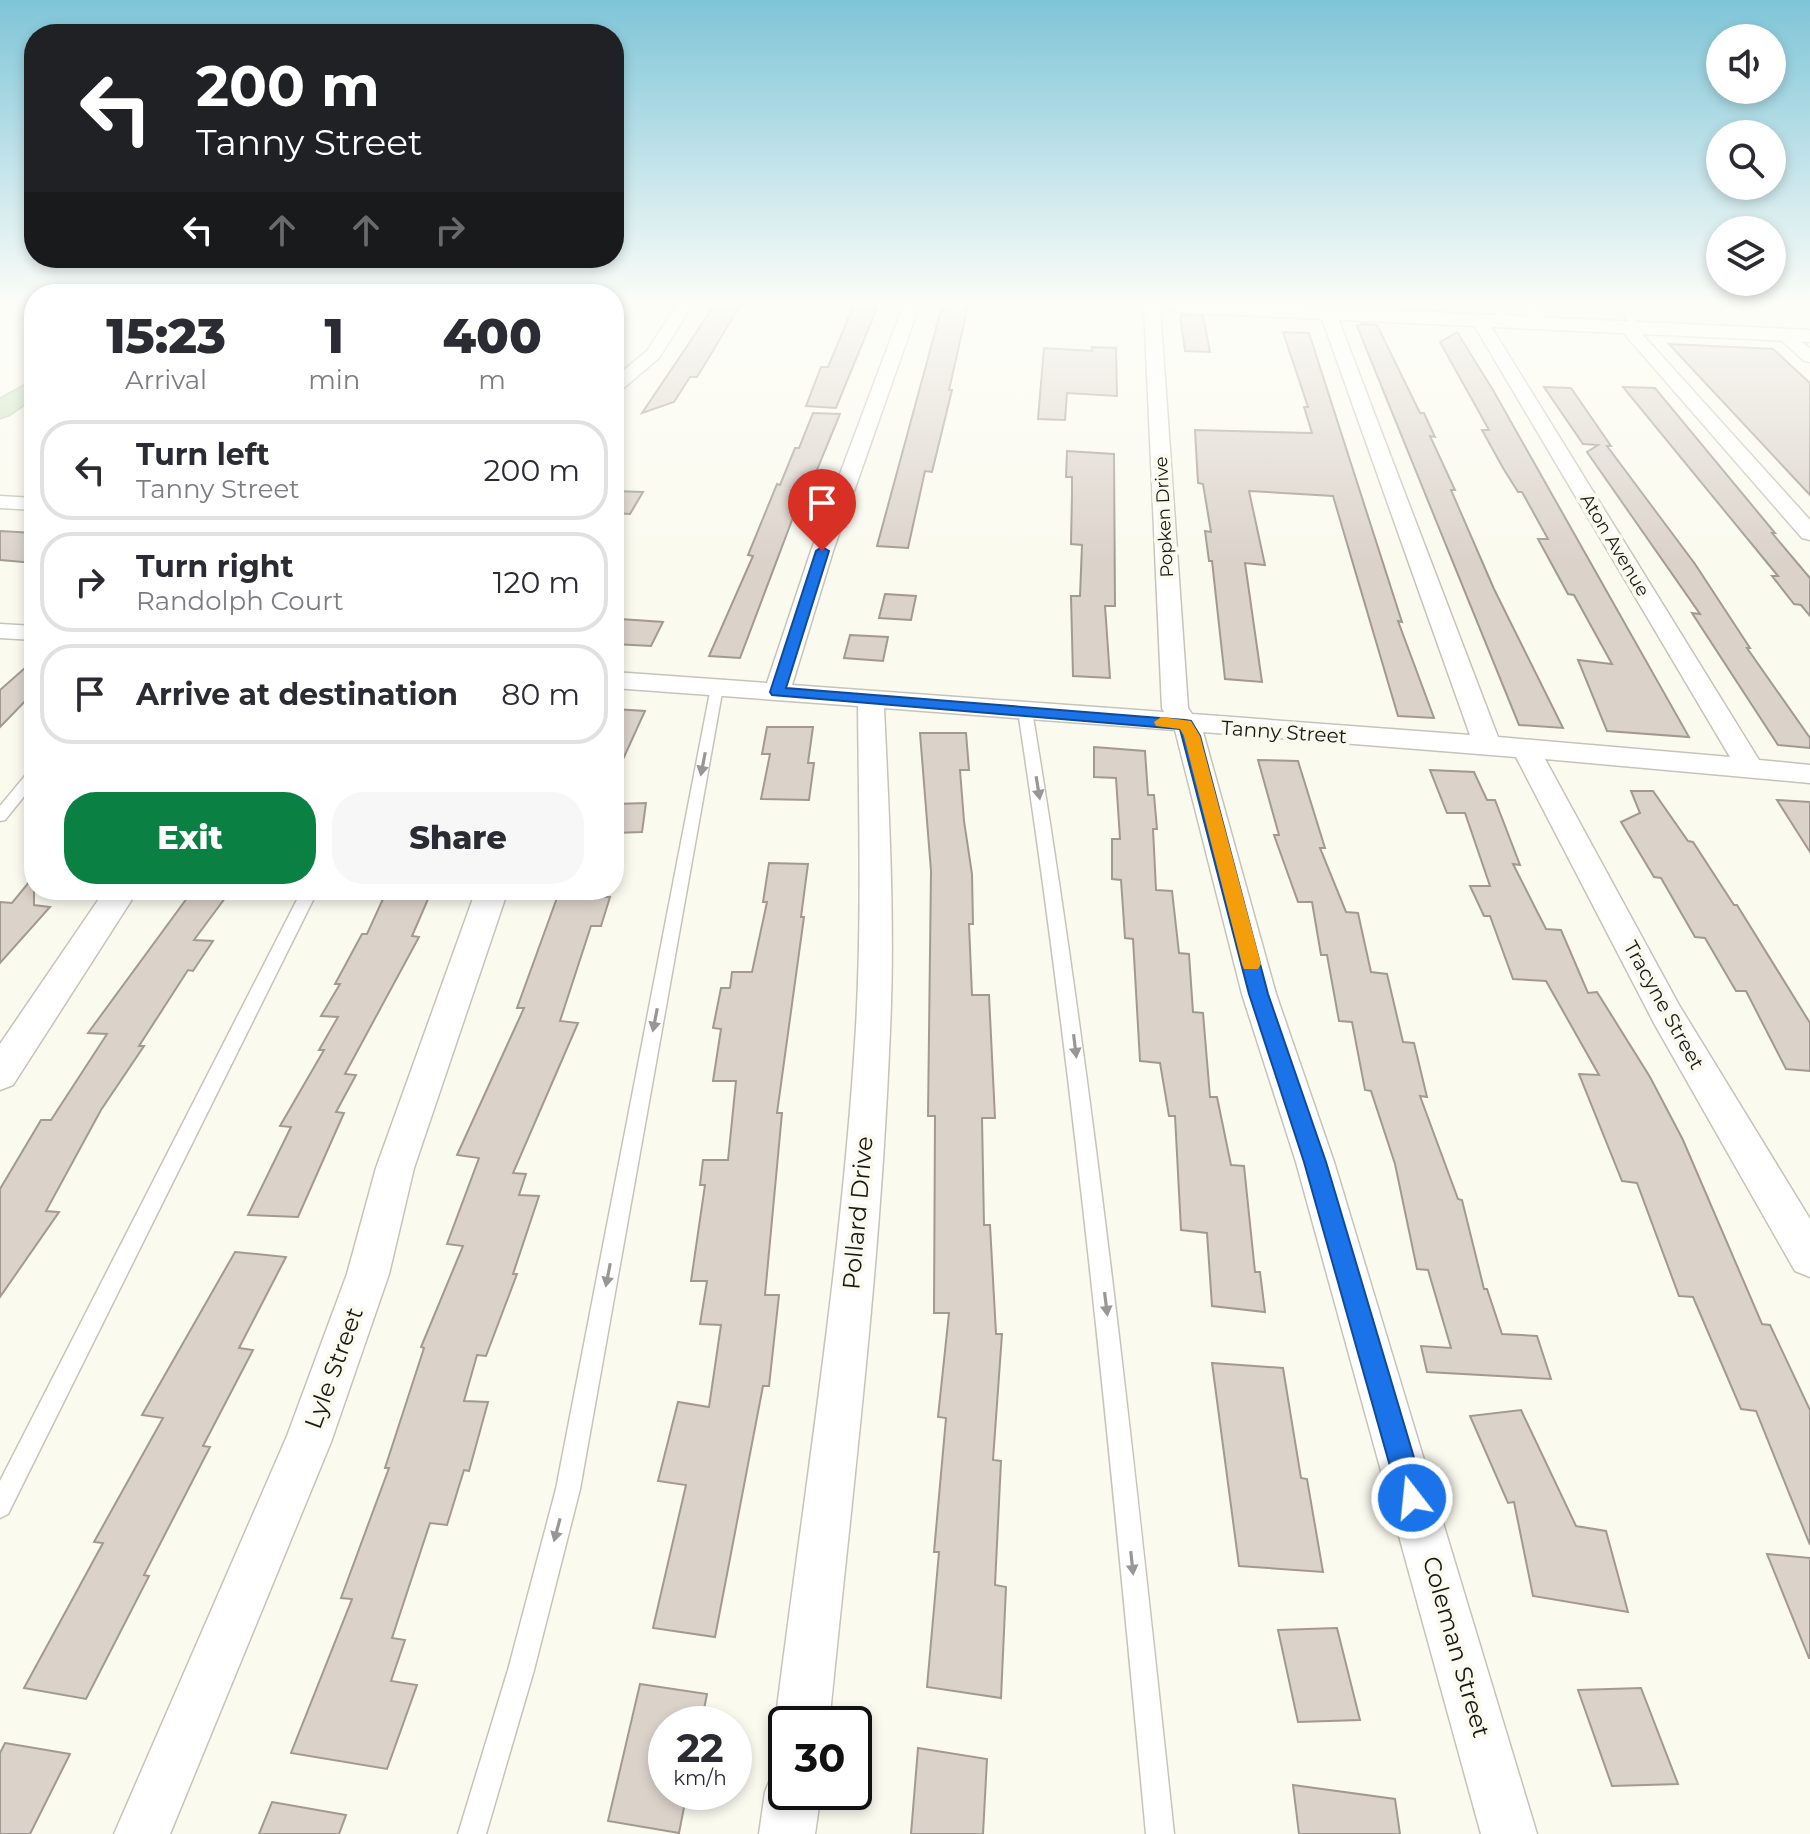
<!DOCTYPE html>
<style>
:root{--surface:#fff;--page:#f7f7f7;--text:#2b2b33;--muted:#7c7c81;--line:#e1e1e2;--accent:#0b8043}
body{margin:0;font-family:Montserrat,sans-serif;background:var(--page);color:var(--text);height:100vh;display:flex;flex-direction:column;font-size:30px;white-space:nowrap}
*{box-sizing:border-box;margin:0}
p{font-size:26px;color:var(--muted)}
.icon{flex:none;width:44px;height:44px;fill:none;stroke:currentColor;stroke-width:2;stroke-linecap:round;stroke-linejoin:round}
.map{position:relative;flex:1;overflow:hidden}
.details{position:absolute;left:24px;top:284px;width:600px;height:616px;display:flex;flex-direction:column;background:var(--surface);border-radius:32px;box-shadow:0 4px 12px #0003}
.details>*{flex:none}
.banner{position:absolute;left:24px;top:24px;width:600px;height:244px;border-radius:32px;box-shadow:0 4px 12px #0003;background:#202124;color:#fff;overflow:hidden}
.tools{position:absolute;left:1706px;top:24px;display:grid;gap:16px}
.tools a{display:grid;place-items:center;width:80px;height:80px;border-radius:50%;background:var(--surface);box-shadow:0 4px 12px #0003;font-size:40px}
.speed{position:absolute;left:648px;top:1706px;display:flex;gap:16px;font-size:40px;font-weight:700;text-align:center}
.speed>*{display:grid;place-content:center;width:104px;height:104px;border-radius:50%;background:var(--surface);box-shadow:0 4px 12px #0003;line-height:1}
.speed small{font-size:20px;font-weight:400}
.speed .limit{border:4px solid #111;border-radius:12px;background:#fff;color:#111}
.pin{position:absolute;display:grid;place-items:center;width:68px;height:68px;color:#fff;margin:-82px -34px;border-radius:50% 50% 50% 0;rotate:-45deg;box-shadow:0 0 8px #0007}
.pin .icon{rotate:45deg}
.me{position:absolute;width:88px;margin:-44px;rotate:344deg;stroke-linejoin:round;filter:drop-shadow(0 0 6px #0008)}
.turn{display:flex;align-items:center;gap:28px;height:168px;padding:0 40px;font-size:36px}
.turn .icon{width:104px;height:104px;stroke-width:2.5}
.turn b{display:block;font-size:56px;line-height:68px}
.lanes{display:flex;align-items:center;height:76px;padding:0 40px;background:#0003;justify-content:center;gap:40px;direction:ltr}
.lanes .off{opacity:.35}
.eta{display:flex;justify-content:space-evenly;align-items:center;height:136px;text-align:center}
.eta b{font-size:48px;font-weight:800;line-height:56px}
.button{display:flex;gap:16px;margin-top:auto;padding:16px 40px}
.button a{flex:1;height:92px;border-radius:32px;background:var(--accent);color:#fff;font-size:32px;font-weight:800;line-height:92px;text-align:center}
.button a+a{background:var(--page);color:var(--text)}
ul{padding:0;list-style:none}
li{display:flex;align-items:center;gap:24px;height:100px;margin:0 16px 12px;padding:0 24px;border:4px solid var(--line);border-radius:32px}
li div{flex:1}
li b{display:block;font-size:30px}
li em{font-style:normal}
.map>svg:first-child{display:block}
</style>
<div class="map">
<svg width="1810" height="1834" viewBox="0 0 1810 1834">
<rect width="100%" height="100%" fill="#fbfaef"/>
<path fill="#f3f1de" d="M1545 306H1756L1781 329 1555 319Z"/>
<g fill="#dbd2ca" stroke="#a29a92" stroke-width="2">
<path d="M714 306H740L697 377H690L674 402 642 413Z"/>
<path d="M954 306H968L949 390H952L932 472 925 471 908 548 877 546 941 310Z"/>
<path d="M853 307 877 308 836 408 806 406 821 367H828Z"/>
<path d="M1180 315 1203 316 1210 352 1185 351Z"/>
<path d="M1362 324 1377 325 1420 413H1424L1435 437 1430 436 1455 490H1451L1494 589 1563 728 1519 725 1357 326Z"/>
<path d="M1283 332 1309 333 1402 622 1398 621 1434 718 1398 716 1333 496 1249 491 1265 565 1245 563 1262 682 1225 679 1212 561H1209L1205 531 1211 532 1203 484 1198 483 1195 430 1312 433 1304 407H1308Z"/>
<path d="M1457 332 1493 390 1689 737 1607 731 1578 660 1612 664 1574 595 1568 594 1538 539H1548L1522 492H1518L1503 468 1482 430H1489L1440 342Z"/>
<path d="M1669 344 1773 349 1810 383V495Z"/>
<path d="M1092 347 1116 348 1117 396 1067 393 1065 420 1038 419 1044 348 1092 351Z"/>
<path d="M1544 387 1571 388 1611 446H1607L1695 564 1750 648H1747L1810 738V748L1778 745 1692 613 1700 614 1587 452 1598 445 1583 444Z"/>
<path d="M1623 387 1655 388 1775 533H1772L1810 578V616L1801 605 1794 604 1772 576H1778Z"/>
<path d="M813 413 840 414 805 499H800L740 658 709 656 753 556 748 555 777 484 780 485 795 448H799Z"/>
<path d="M1067 451 1114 454 1115 606H1105L1110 678 1073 676 1071 596H1080L1082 545 1071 544 1072 494V477H1066Z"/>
<path d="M614 491 643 492 630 514 614 513Z"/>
<path d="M0 531 34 533V563L0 560Z"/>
<path d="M885 594 916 596 911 620 879 618Z"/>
<path d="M620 619 663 622 651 646 614 644V630Z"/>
<path d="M850 635 888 637 883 661 844 658Z"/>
<path d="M34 660V692L0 727V690Z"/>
<path d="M614 709 645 711 614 779Z"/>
<path d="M767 727H813L808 763H814L809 800 761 799 770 754H762Z"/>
<path d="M920 733H966L969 770H960L964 821 972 874 973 924H969L972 995H989L995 1118H982L984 1225H990L996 1334H1002L993 1460 1001 1461 995 1585 1006 1587 1001 1698 927 1687 939 1552H934L946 1418 938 1417 949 1313H934L935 1116H928L931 871Z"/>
<path d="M1094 747 1145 751 1148 795H1154L1157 829H1153L1156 890 1172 891 1179 953 1189 954 1193 1012 1203 1013 1210 1097H1217L1231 1165 1244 1166 1255 1272H1260L1265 1312 1212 1306 1207 1233 1181 1230 1175 1116H1169L1160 1063 1140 1061 1133 939 1125 938 1121 880 1112 879V839H1120L1116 778 1094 777Z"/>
<path d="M1258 760 1298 761 1325 848H1320L1346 912 1358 913 1371 972 1387 974 1403 1042 1414 1043 1427 1097 1420 1096 1458 1199 1462 1200 1484 1289H1487L1502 1334 1537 1336 1551 1379 1427 1372 1421 1346 1451 1348 1428 1270 1417 1269 1395 1164 1371 1091 1365 1090 1352 1022 1339 1021 1327 955H1321L1312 902H1298L1274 835H1279Z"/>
<path d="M1430 770 1474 772 1487 800H1495L1520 865 1513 864 1546 929 1561 930 1588 993 1597 992 1650 1077 1683 1140 1762 1324 1770 1325 1810 1410V1545L1756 1411 1741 1409 1693 1297 1679 1296 1637 1183 1622 1181 1579 1074 1599 1075 1546 981 1513 979 1490 916H1484L1470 886H1490L1465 813H1447Z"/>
<path d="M1631 791H1653L1688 841 1693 842 1734 905H1737L1810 1023V1071L1786 1069 1746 991H1736L1705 938 1695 937 1661 878 1654 877 1621 822 1640 813Z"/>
<path d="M1777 800 1810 802V852Z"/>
<path d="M646 803 642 832 614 833V804Z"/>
<path d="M769 863 808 864 801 917H804L777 1113H782L765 1295H779L769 1386H763L715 1637 653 1628 686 1485 658 1481 678 1402 709 1407 721 1325 700 1324 707 1281H691L705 1185H700L703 1160H728L736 1081H713L721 1029 713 1028 721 988H730L732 972H752L767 902H763Z"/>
<path d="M34 876V905L50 907 0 963V902L12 903Z"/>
<path d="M193 890H231L194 940 213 941 193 971 188 970 139 1046H144L101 1110 46 1211 59 1212 0 1297V1189L41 1120H51L107 1034 88 1033Z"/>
<path d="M387 890H432L412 936 419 937 345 1074 356 1075 336 1112 344 1113 298 1217 248 1215 291 1127 280 1126 324 1050H319L338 1017 321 1016 340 984H335L362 934H367Z"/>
<path d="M558 895 610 897 601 926H591L560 1021 578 1023 513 1173 526 1174 519 1195 539 1196 513 1274H517L486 1356 477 1355 464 1401 488 1402 469 1471 464 1470 447 1525 430 1523 392 1638 405 1640 391 1681 417 1685 387 1769 291 1753 352 1599 341 1598 389 1468H385L424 1348 421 1347 463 1246 447 1244 479 1158 457 1155 524 1008H517Z"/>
<path d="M235 1252 286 1257 239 1348 253 1350 203 1446 210 1447 144 1575 149 1576 86 1699 24 1688 103 1543 94 1542 163 1418 142 1415Z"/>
<path d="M1212 1363 1283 1368 1301 1478 1307 1479 1323 1572 1239 1566Z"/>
<path d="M1521 1410 1576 1526 1606 1531 1628 1612 1533 1596 1514 1502 1508 1503 1470 1416Z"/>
<path d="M1767 1554 1810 1558V1658H1809Z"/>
<path d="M1337 1628 1360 1720 1298 1722 1278 1630Z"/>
<path d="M640 1684 707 1694 701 1724H666V1792H687L679 1833 608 1821Z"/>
<path d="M1641 1688 1678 1784 1612 1786 1578 1690Z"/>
<path d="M5 1743 70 1754 30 1834H0V1753Z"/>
<path d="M918 1748 987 1759 983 1834H911Z"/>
<path d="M1293 1785 1395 1799 1400 1834H1299Z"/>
<path d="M272 1802 346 1815 339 1834H259Z"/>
</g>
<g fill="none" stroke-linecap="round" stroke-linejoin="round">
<g stroke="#c6c4b9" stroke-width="3">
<g id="service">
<path d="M1492 306H1500L1510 324H1504Z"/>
<path d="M1617 306H1625L1642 330H1636Z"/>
<path d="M717 683 723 687 580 1489 534 1670 486 1834H458L508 1670 556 1489 711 687Z"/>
<path d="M1025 707 1032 711C1094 1084 1134 1459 1174 1834H1146C1111 1459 1075 1084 1018 711Z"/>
<path d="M34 769V784L5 820 0 821V806L29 771Z"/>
<path d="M302 890H318L8 1514 0 1518V1481Z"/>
</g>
</g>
<g stroke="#c6c4b9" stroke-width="3">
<g id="minor">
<path d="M676 306H692L659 358 620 391 614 392V378L647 351Z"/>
<path d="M903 306H919L833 551 792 685 1164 712 1162 708 1144 306H1160L1188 708 1192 714 1470 735 1320 313 1328 308 1336 313 1498 737 1730 757 1471 320 1479 315 1487 320 1759 760 1810 765V783L1545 759 1679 1005 1810 1219V1277L1795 1271 1655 1025 1516 757 1203 732 1276 994 1334 1162 1537 1834H1481L1296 1162 1242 994 1175 730 884 708C889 815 895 923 890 1030 881 1262 852 1493 829 1724H786V1744L783 1743 775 1724C804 1492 842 1260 856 1027 862 920 859 813 858 706L614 688V672L767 683 811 551Z"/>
<path d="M1522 306H1538L1549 323 1547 326H1535Z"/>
<path d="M1627 322 1633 324 1810 520V540L1802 538 1621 330 1619 327Z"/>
<path d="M1785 330 1810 348V362L1804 361 1779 338 1777 335Z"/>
<path d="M0 496 34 498V510L0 508Z"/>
<path d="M0 624 34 626V640L0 638Z"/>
<path d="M105 890H138L13 1085 0 1090V1044Z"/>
<path d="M476 890H508L414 1168 389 1274 331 1442 170 1834H114L287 1436 347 1274 376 1168Z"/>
<path d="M786 1767V1792H821L815 1834H759L765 1792 773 1772Z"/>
</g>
</g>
<g stroke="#c6c4b9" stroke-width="3">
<path id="tertiary" d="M1165 306H1306L1810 330V342L1175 312Z"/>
</g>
<g stroke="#c6c4b9" stroke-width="3">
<path id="secondary" d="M34 380V398L9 415 0 418V399Z"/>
</g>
<use href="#service" fill="#fff" fill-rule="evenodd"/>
<use href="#minor" fill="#fff" fill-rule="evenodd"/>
<use href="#tertiary" fill="#fff" fill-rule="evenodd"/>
<use href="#secondary" fill="#cce2bf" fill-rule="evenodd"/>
</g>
<defs><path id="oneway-solid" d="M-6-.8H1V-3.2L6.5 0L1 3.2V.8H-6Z" transform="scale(2)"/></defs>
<g fill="#989796">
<use href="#oneway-solid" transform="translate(703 764) rotate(101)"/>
<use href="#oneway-solid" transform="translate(1038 788) rotate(81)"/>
<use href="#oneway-solid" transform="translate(655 1020) rotate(101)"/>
<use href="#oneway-solid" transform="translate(1075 1046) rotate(83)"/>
<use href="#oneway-solid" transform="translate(608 1275) rotate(101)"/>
<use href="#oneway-solid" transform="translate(1106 1304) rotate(83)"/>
<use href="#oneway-solid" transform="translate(557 1530) rotate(105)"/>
<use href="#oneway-solid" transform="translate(1132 1563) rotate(84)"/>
</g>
<linearGradient id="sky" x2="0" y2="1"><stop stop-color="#7ec5d8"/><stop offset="0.54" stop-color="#fdfdf8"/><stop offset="1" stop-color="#fdfdf8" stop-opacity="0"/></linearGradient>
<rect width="1810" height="563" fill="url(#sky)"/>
<path fill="#1a73e8" stroke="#114b97" stroke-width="2" d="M822 547 829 551 786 688 1185 720 1191 721 1200 736 1268 994 1326 1162 1426 1498 1422 1508 1412 1512 1403 1508 1399 1498 1304 1162 1249 994 1180 729 772 695 770 692 816 551Z"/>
<path fill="#f59e0b" d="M1161 717 1191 721 1200 736 1261 964 1258 969H1244L1242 964 1184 736 1180 729 1156 726 1154 722Z"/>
<g text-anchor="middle" stroke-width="8" stroke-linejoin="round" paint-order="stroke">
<g font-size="18" fill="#191815" stroke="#fbfaef">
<text transform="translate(1164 517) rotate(-93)" y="6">Popken Drive</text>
<text transform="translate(1615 545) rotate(59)" y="6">Aton Avenue</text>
</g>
<g font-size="20" fill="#191815" stroke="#fbfaef">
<text transform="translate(1284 732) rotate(4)" y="7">Tanny Street</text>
<text transform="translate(1664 1005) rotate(61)" y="7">Tracyne Street</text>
</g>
<g font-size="24" fill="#191815" stroke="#fbfaef">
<text transform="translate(858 1213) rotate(-85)" y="8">Pollard Drive</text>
<text transform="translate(334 1368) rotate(-70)" y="8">Lyle Street</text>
<text transform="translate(1456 1647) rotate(74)" y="8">Coleman Street</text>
</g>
</g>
</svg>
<div class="tools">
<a><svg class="icon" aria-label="sound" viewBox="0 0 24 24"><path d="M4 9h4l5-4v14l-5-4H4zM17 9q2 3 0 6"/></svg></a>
<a><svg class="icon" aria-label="search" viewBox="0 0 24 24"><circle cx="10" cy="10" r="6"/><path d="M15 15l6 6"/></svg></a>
<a><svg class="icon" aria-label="layers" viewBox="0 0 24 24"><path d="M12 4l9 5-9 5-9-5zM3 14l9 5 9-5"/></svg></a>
</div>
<div class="speed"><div>22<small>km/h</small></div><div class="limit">30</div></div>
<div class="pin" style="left:822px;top:551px;background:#d93025"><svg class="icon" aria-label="arrive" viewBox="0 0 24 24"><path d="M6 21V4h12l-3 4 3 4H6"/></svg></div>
<svg class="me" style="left:1412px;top:1498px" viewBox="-20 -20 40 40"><circle r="17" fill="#1a73e8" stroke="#fff" stroke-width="3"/><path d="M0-11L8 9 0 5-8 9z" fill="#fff"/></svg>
<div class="banner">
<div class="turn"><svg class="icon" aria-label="left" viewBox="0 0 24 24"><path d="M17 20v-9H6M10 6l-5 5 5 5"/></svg><div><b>200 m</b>Tanny Street</div></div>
<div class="lanes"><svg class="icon" aria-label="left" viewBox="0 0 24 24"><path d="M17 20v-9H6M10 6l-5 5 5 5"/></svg><svg class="icon off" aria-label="ahead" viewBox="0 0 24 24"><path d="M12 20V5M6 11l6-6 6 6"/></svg><svg class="icon off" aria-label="ahead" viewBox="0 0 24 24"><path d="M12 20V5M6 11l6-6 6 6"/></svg><svg class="icon off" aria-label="right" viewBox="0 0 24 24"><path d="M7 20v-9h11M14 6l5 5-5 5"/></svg></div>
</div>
<section class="details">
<div class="eta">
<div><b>15:23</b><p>Arrival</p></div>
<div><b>1</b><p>min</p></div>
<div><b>400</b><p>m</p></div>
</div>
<ul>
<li><svg class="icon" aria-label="left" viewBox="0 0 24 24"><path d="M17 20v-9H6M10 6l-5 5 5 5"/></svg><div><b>Turn left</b><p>Tanny Street</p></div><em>200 m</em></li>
<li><svg class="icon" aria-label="right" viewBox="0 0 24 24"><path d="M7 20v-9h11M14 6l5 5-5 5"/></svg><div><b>Turn right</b><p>Randolph Court</p></div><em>120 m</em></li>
<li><svg class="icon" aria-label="arrive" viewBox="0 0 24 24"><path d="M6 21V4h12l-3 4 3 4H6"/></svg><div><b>Arrive at destination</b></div><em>80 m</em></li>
</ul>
<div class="button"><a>Exit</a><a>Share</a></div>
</section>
</div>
